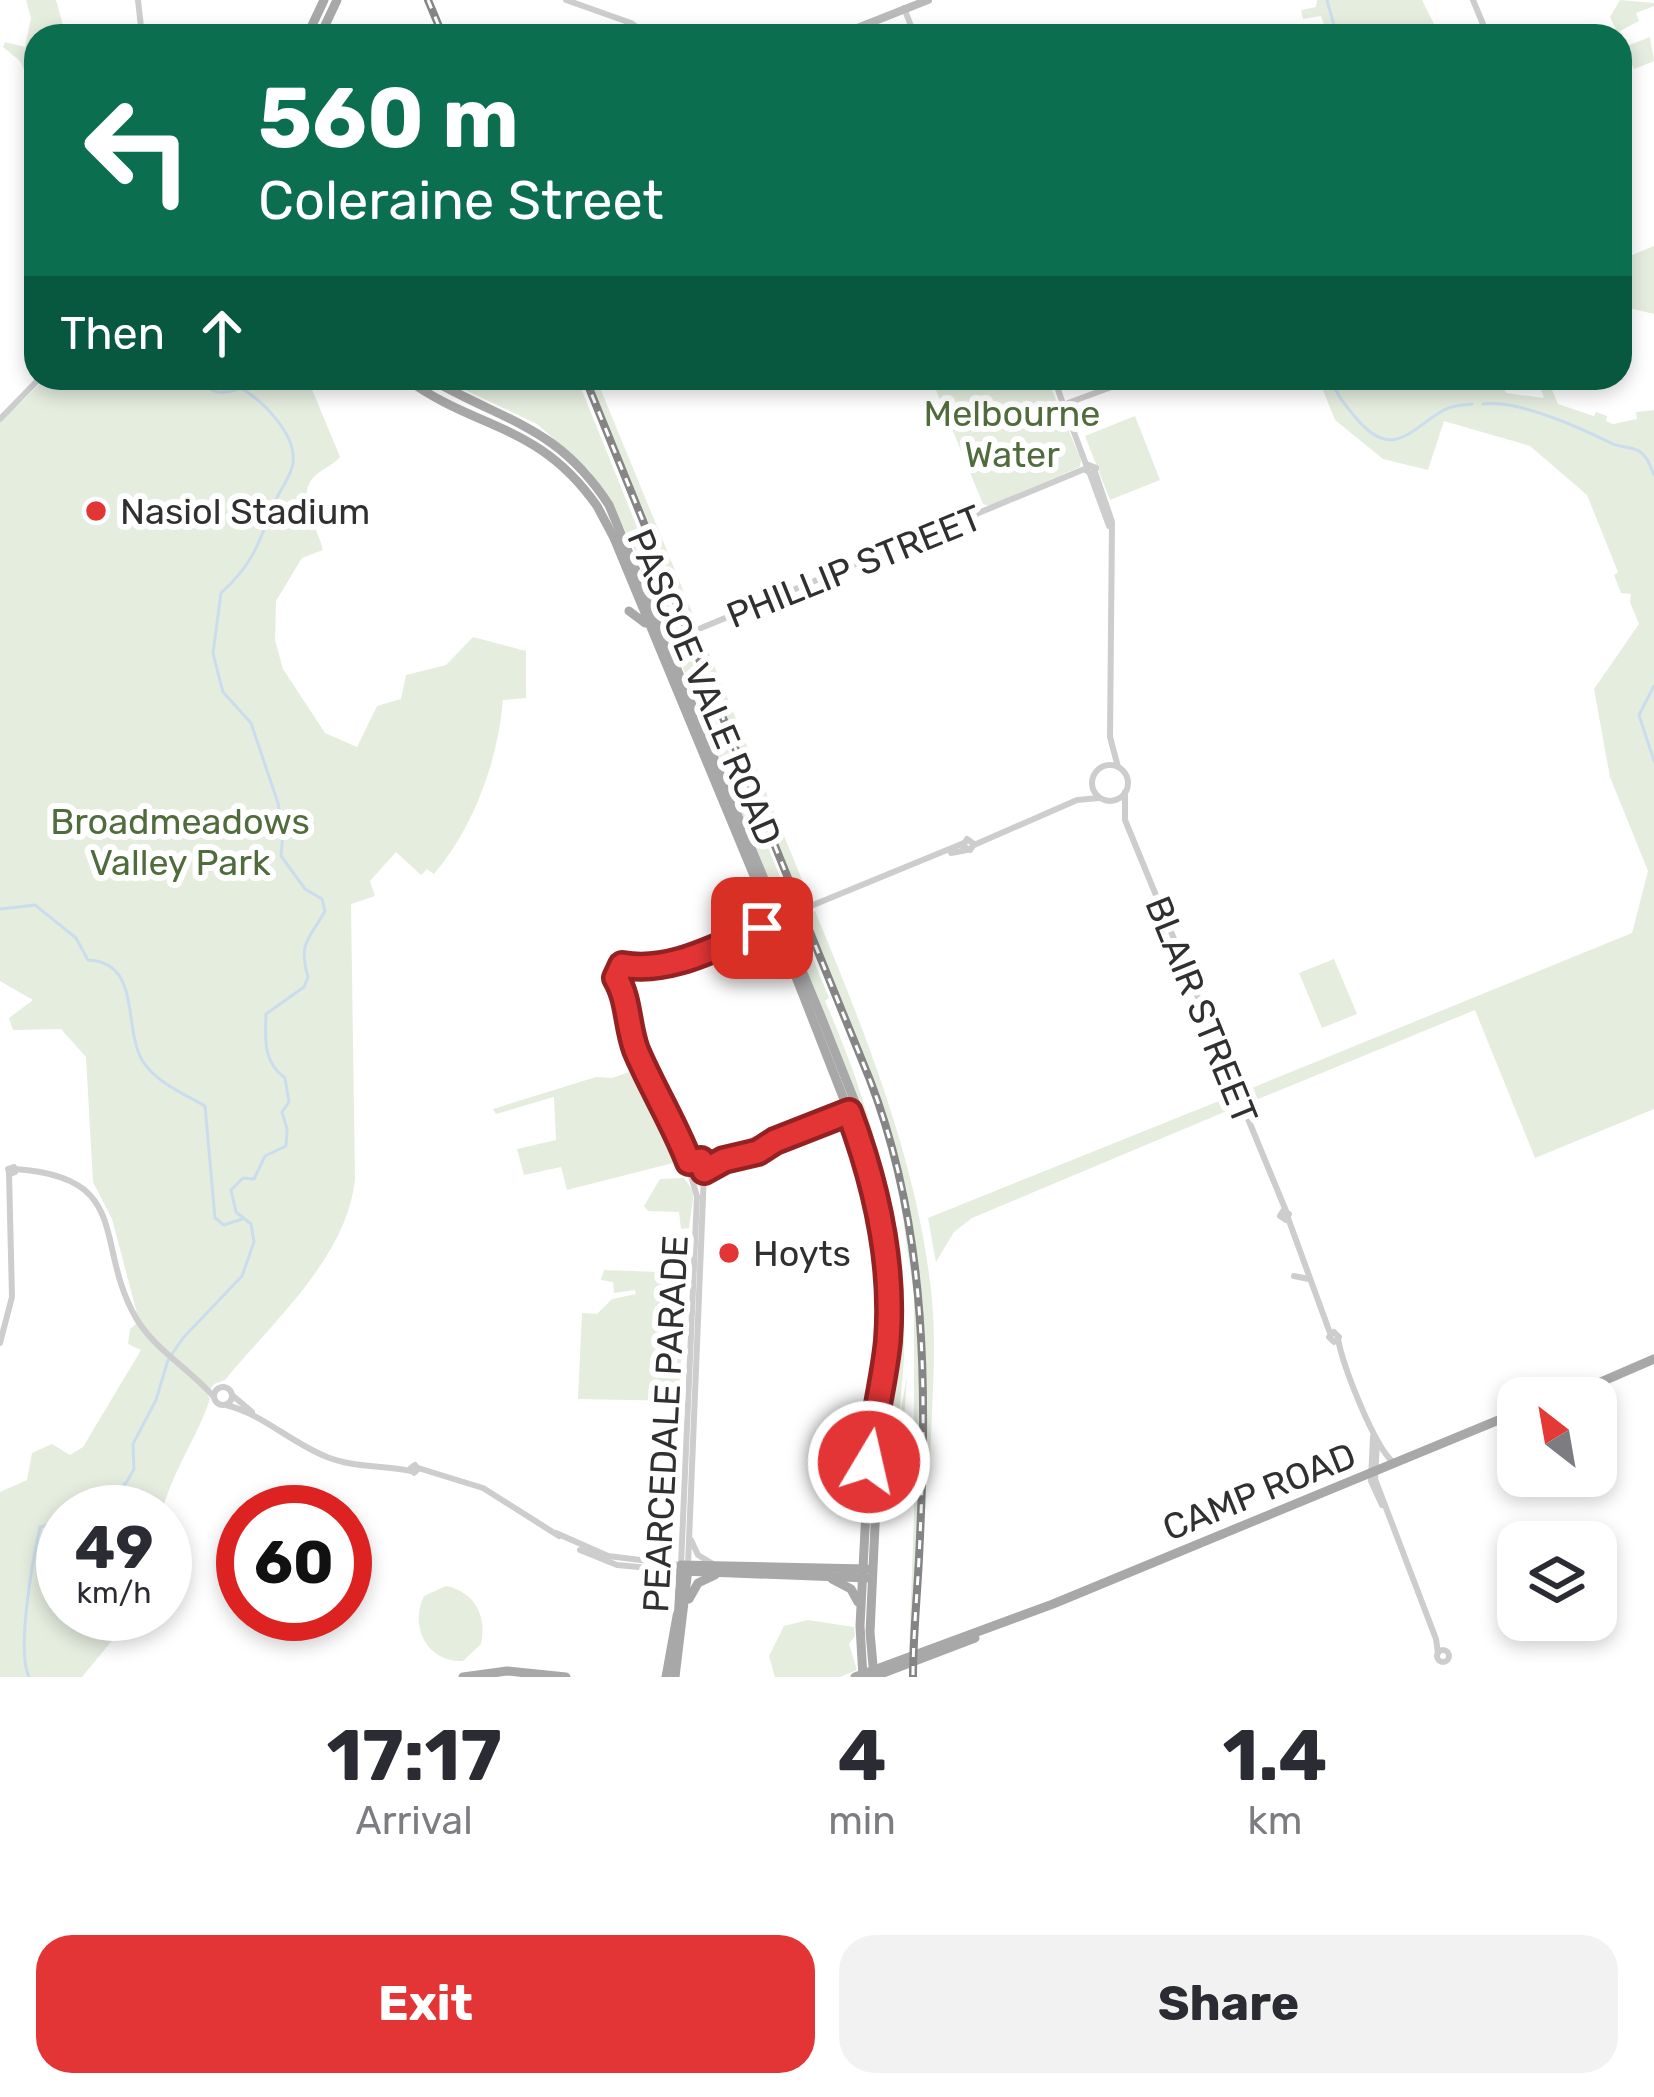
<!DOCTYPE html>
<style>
:root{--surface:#fff;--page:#f2f2f3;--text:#2b2b33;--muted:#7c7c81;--accent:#e43536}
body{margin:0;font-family:Rubik,sans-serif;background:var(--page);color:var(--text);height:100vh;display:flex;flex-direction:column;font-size:45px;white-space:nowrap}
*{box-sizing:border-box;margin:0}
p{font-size:39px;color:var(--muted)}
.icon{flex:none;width:66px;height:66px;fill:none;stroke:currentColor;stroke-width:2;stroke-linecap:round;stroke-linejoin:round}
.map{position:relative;height:1677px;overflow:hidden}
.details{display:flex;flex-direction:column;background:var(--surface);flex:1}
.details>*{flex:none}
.top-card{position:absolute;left:24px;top:24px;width:1608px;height:366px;border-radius:36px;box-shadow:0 6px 18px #0003;background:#0b6e4f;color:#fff;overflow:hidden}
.needle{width:78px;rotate:329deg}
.tools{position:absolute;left:1497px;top:1377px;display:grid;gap:24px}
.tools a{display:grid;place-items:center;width:120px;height:120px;border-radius:24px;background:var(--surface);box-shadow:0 6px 18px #0003;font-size:60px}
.speed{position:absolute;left:36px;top:1485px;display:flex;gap:24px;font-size:60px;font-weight:700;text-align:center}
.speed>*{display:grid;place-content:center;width:156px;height:156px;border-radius:50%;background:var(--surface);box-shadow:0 6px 18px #0003;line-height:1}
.speed small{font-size:30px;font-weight:400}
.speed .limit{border:18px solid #d22;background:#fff;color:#111}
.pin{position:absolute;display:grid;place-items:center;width:102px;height:102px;color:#fff;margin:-51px;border-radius:24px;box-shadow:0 6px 18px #0006}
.me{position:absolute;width:132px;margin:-66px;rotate:9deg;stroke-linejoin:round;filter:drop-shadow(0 0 9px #0008)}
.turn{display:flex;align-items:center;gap:42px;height:252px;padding:0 36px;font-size:54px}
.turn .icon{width:156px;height:156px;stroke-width:2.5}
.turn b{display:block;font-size:84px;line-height:102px}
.then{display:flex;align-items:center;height:114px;padding:0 36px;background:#0003;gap:24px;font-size:45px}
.eta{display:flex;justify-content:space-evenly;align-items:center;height:204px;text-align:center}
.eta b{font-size:72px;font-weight:700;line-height:84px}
.cta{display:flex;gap:24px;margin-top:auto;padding:24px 36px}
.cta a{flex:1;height:138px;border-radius:36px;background:var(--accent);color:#fff;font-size:48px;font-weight:700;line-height:138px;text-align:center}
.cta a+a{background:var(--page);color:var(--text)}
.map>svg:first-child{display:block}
</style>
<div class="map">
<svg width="1654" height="1677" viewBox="0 0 1654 1677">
<rect width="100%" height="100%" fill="#fff"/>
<g fill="#e5eddf">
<path d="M26 0H56L66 36H36V96L20 61 3 47 5 42 25 47 31 18Z"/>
<path d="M1317 0H1422L1440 36H1328L1321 16 1303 19 1301 10 1316 7Z"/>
<path d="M1620 0 1654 3V6L1636 13 1639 21 1620 31 1627 46 1650 37 1654 61 1634 69 1610 17Z"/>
<path d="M1654 246V314L1620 306V260Z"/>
<path d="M46 378H316L309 382 340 457C333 465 324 468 316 475 293 496 318 527 323 550L302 558 276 601 275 640 283 669 325 733 357 747 377 706 401 699 406 675 446 665 473 637 526 651V698L503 700C498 760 474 827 434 874L427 869 421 875 396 852 370 881 375 896 351 904 355 1179C347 1258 272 1322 225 1380L214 1384 207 1394 210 1399C197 1438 172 1472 162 1512H63V1614H134L82 1677H0V1492L27 1480 32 1453 52 1444 70 1455 83 1447 141 1350 128 1344 130 1329 139 1321 112 1219 93 1182 86 1057 61 1029 13 1030 9 1018 33 1000 0 981V422Z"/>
<path d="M440 378H577L662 589 655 593 663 591 794 911 784 915 734 795 731 777 723 768 642 565 613 506 589 470 537 424Z"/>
<path d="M587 378H596L812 904 802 908 673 588 677 584 671 585Z"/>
<path d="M931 378H1047L1081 460 1080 467 989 506 983 504Z"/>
<path d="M1318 378H1438L1442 387 1468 378 1471 385 1501 382 1506 393 1544 398 1537 378H1547L1558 404 1594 416 1596 412 1607 416 1606 421 1613 424 1637 419 1636 412 1654 410V1109L1535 1158 1475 1010 1246 1104 1242 1092 1632 933 1648 871 1610 777 1594 689 1639 624 1630 602 1631 594 1621 593 1614 575 1618 572 1587 495 1530 446 1444 421 1428 470 1383 459 1335 420Z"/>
<path d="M1135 416 1160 480 1110 500 1085 436Z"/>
<path d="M815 911C866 1035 919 1165 932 1300 937 1355 931 1412 930 1467L926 1468 923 1313 907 1191 878 1096 805 915Z"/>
<path d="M797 919 829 998 825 1001C873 1110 902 1223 904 1342 905 1367 900 1392 900 1416L907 1375 901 1468 902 1421 889 1419C903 1334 901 1258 882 1174L787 923Z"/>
<path d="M1334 959 1357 1014 1322 1028 1299 973Z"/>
<path d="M638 1069 678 1144 673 1163 567 1190 561 1167 524 1175 517 1149 556 1140 554 1097 496 1114 493 1109 596 1077 612 1078Z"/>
<path d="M1229 1097 1234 1108 972 1218 954 1232 936 1262 928 1218Z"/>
<path d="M883 1119C926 1253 921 1377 918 1515 917 1551 919 1622 909 1653L914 1517V1556V1296L899 1191Z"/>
<path d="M684 1178 694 1192 689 1228 681 1229 679 1212 648 1211 644 1206 660 1179Z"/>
<path d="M604 1270 686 1273 679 1401 578 1399 582 1313 597 1314 612 1299 636 1294 635 1290 614 1293 613 1282 601 1280Z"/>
<path d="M446 1586C475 1592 487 1616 481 1644L463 1661C427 1663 409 1626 424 1596Z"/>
<path d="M808 1620 854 1627 855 1636 849 1644 857 1670 840 1677H775L769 1656 784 1626Z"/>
</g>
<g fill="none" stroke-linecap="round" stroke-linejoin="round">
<g stroke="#cbddec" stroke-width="3">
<path d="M1327 0 1337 36"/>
<path d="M1330 378C1336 394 1345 405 1356 418 1393 462 1410 429 1444 410 1453 405 1463 405 1472 404"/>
<path d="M1483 404C1520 400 1578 427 1611 443 1620 448 1630 446 1639 451 1648 457 1650 466 1654 475"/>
<path d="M1654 686 1639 715 1654 761"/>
<path d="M0 909 35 905 76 938 88 960C141 962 123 1026 142 1060 155 1082 184 1094 205 1106L215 1218 224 1225 242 1219"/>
<path d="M92 1512 126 1483 134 1469 133 1444 156 1400 168 1360 183 1338 242 1276 254 1242 251 1224 236 1212 231 1190 243 1178 254 1179 265 1156 286 1146 287 1129 282 1112 289 1102 285 1078C263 1062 265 1040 266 1014L304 987 308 977C298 942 309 940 325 911L322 899 305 889 281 856 283 831 278 803 251 723 223 692 220 681 213 653 221 593C252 565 259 544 273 506 279 490 290 480 293 463 297 435 263 401 241 388 219 396 213 393 195 378"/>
<path d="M29 1677C16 1650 33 1559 40 1527L63 1521"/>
</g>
<g stroke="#cdcdcd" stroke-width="6">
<path d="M138 0 142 36"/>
<path d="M566 0 631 23 649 36"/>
<path d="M1473 0 1488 36"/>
<path d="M904 8 915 36"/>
<path d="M1054 378 1063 404"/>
<path d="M1068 403 1136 378"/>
<path d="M1066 411 1087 467"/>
<path d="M0 419 40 378"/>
<path d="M1089 465 1096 468 1093 474 1087 471Z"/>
<path d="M1095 472 1112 522 1110 737 1118 767"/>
<path d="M1090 474 1109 526"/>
<path d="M701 628 1087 468"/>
<circle cx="1110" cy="783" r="18"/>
<path d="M1125 792V820L1286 1211"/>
<path d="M967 839 974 844 970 850 963 846Z"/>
<path d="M974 845 1077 800 1099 798"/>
<path d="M951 853 967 850"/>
<circle cx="625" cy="974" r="10"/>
<path d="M631 967 663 965"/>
<path d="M633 979 964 843"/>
<path d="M618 982 638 1053 699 1159"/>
<path d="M629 1007 632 981"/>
<path d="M681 1136 689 1162"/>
<path d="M758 1139 844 1105"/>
<circle cx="756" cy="1146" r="7"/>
<path d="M763 1148 848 1112"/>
<circle cx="696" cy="1168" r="9"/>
<path d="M701 1160 749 1144"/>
<path d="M14 1167 15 1172 10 1174 8 1169Z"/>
<path d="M15 1169C134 1177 93 1244 136 1318 155 1350 190 1369 214 1397"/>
<path d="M704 1171 733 1156 754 1152"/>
<path d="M1283 1211 1289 1214 1286 1220 1280 1216Z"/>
<path d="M1288 1218 1330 1333"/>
<path d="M1294 1276 1309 1279"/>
<path d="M1334 1332 1339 1337 1334 1342 1329 1337Z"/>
<path d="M1338 1339C1343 1366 1374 1446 1393 1462"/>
<path d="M0 1343 12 1297 9 1173"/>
<circle cx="223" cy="1396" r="9"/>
<path d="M232 1395 252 1412"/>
<path d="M226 1405C263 1414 291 1443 327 1457 354 1468 383 1465 411 1471"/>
<path d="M1373 1437 1371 1481 1382 1505"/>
<path d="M1377 1441 1375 1479 1436 1639 1438 1653"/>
<path d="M415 1465 418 1469 414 1473 411 1468Z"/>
<path d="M418 1468 483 1488 559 1536"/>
<path d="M556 1533 608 1556 681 1565 697 1196 691 1176"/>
<path d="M691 1540 698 1555 713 1564"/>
<path d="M580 1550 617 1565 681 1571"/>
<path d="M688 1565 704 1173"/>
<circle cx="1443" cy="1656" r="6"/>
</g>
<path stroke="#bababa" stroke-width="8" d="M837 36 928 0"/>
<g stroke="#a8a8a8" stroke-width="9">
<path d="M307 36 324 0"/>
<path d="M320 36 337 0"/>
<path d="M405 378C477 431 538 422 597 506L614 538 796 977 852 1120 872 1185 887 1272 889 1316 868 1472 860 1626 863 1677"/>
<path d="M429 378C504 422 557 425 609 505L820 1014 862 1120 882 1187 894 1255 897 1332 878 1462 870 1632 874 1677"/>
<path d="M629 611 645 623"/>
<path d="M1564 1398 1654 1359"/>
<path d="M681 1571 867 1578"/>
<path d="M832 1579 851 1589 858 1602"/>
<path d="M689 1599 698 1583 715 1575"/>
<path d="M463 1677 507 1671 566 1677"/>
<path d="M666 1677 679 1605 681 1565 867 1569"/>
<path d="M675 1677 688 1569"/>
<path d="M855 1677 1053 1604 1518 1412"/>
<path d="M873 1677 975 1638"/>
</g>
<g stroke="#858585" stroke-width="8">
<g id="rail">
<path d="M428 0 443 36"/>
<path d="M585 378 870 1080C929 1234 927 1395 919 1558 917 1598 913 1637 913 1677"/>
</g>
</g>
<use href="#rail" stroke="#fff" stroke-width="3" stroke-dasharray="9" stroke-linecap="butt"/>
</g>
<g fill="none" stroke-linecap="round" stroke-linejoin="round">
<g stroke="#942223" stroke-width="30">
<path id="route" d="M762 928C718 946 670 974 622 965L616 978C629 999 627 1026 636 1050 652 1088 674 1123 689 1162L701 1160 704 1171 724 1160 758 1152 775 1141 849 1112C876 1184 894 1264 888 1341 884 1382 873 1421 869 1462"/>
</g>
<use href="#route" stroke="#e43536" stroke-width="21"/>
</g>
<g fill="#e43536" stroke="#fff" stroke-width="4.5">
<circle cx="96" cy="511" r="12"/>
<circle cx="729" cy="1253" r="12"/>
</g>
<g text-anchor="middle" stroke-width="12" stroke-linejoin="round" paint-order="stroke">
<g font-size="36" fill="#506c3d" stroke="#fff">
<text x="1012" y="426">Melbourne<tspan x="1012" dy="41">Water</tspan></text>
<text x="180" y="834">Broadmeadows<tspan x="180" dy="41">Valley Park</tspan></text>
</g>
<g font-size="36" fill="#303030" stroke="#fff" text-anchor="start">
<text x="120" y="524">Nasiol Stadium</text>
<text x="753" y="1266">Hoyts</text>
</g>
<g font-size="36" fill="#303030" stroke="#fff">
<text transform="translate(854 566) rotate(-22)" y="13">PHILLIP STREET</text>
<text transform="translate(705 687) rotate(67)" y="13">PASCOE VALE ROAD</text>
<text transform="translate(1202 1010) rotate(68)" y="13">BLAIR STREET</text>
<text transform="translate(665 1424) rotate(-87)" y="13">PEARCEDALE PARADE</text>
<text transform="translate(1259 1491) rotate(-22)" y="13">CAMP ROAD</text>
</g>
</g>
</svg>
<div class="tools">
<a><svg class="needle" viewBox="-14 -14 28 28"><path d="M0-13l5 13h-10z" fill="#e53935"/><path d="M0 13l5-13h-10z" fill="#7c7c81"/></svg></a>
<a><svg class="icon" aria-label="layers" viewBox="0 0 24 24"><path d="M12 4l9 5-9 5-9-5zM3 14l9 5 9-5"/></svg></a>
</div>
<div class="speed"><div>49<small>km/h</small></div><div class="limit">60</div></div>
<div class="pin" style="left:762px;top:928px;background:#d93025"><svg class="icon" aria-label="arrive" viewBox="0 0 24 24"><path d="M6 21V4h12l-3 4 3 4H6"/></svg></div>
<svg class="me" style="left:869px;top:1462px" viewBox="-20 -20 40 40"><circle r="17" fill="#e43536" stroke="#fff" stroke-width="3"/><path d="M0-11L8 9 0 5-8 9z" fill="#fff"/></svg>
<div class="top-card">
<div class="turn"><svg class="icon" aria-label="left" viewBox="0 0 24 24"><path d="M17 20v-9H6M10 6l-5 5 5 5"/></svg><div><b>560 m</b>Coleraine Street</div></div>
<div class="then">Then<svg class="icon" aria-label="ahead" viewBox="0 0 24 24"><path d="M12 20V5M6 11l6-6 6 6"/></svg></div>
</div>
</div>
<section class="details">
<div class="eta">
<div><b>17:17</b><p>Arrival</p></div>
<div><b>4</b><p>min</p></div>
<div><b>1.4</b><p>km</p></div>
</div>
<div class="cta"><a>Exit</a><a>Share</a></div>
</section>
